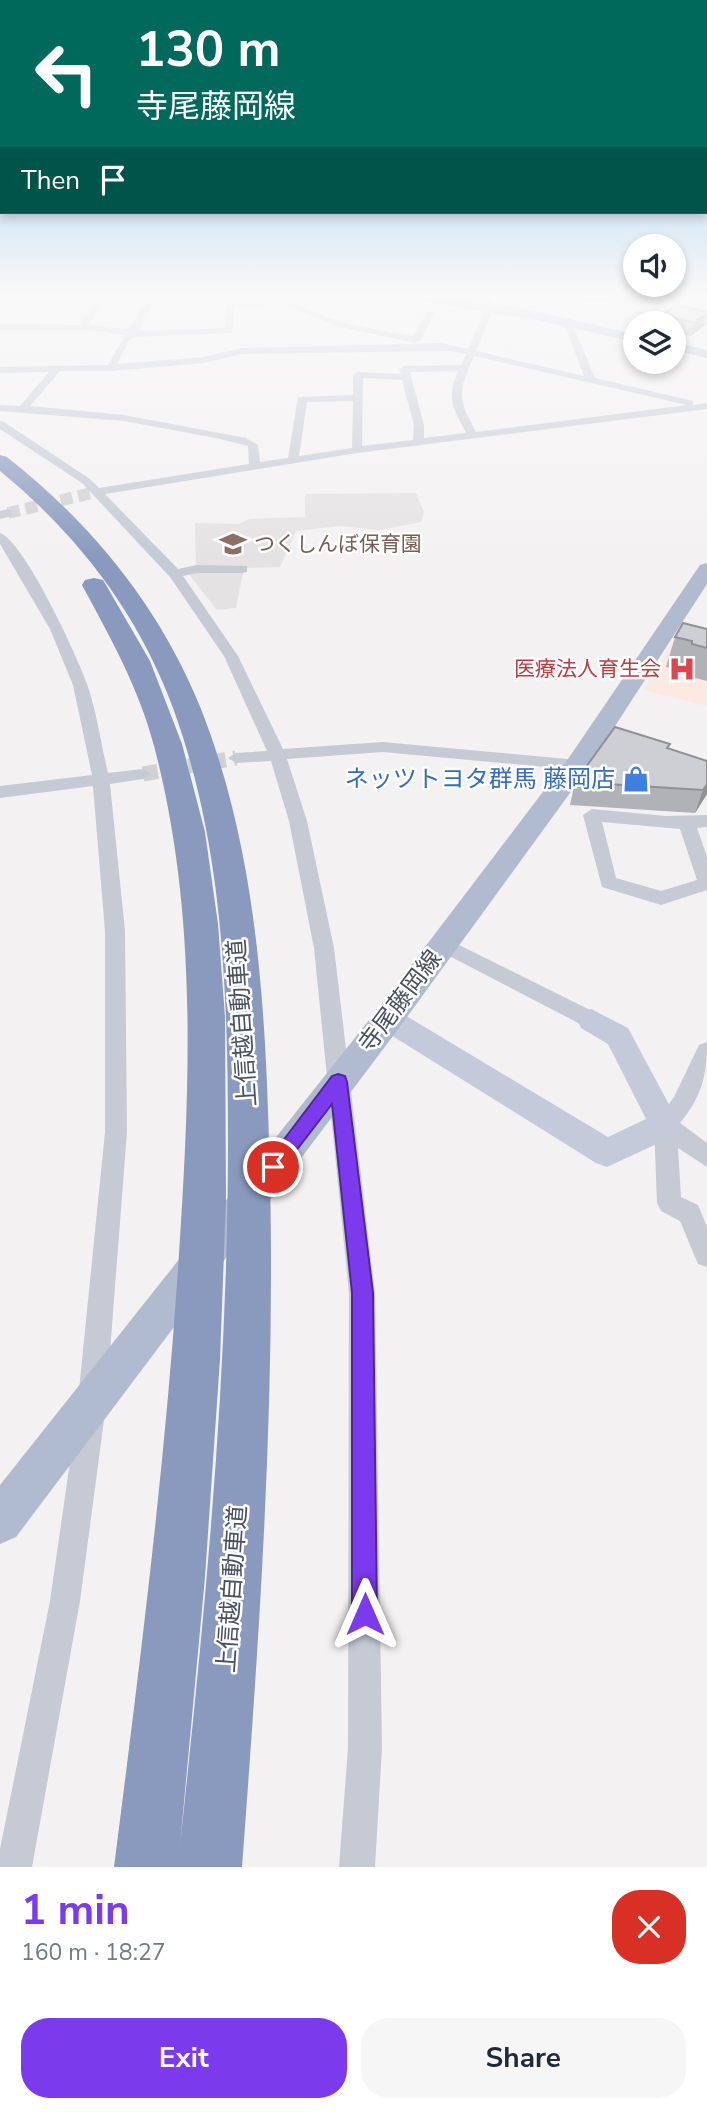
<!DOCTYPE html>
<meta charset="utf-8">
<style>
:root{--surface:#fff;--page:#f6f6f7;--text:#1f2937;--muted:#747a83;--accent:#7c3aed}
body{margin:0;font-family:"Nunito Sans","Noto Sans JP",sans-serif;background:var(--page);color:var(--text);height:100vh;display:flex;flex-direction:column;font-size:26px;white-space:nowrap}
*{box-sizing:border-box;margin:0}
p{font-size:23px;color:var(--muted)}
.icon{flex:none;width:38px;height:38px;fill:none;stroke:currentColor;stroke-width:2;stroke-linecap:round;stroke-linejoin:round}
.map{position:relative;height:1867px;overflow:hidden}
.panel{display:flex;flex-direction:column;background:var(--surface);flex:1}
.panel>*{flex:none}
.hud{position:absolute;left:0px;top:0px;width:707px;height:214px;box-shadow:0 4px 10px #0003;background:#00695c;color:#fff;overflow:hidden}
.buttons{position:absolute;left:623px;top:234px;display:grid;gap:14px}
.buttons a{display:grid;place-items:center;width:63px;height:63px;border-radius:50%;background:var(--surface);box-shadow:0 4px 10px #0003;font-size:35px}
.pin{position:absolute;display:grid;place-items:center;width:60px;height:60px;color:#fff;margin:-30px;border:4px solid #fff;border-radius:50%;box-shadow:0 2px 7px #0007}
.me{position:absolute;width:77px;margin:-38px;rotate:0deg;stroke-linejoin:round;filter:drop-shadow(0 0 5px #0008)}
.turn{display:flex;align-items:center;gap:24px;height:147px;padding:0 21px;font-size:32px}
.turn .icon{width:91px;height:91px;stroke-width:2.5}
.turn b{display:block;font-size:49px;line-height:60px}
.then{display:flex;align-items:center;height:66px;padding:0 21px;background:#0003;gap:14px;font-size:26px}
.round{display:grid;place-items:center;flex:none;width:74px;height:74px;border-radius:28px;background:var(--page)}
.summary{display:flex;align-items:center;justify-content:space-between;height:119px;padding:0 21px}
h1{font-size:42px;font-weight:700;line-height:52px;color:var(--accent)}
.primary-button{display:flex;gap:14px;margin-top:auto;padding:14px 21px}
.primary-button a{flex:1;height:80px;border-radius:28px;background:var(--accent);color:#fff;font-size:28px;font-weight:700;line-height:80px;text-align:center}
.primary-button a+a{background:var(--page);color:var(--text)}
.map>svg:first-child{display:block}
</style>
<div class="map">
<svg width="707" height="1867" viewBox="0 0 707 1867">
<rect width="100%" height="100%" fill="#f3f1f1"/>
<path fill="#e4e2e3" d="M416 493 424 512 421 522 380 530 339 526 296 531 280 567 244 568 236 608 217 610 188 573 196 567 195 523 238 524 250 519 305 517V494Z"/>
<path fill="#fbe9e2" d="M674 640 707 648V706L644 690Z"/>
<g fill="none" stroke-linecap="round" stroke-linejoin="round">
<path stroke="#d1d1d4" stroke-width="12" stroke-dasharray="12 6" stroke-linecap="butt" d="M8 513 96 492"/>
<path stroke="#d1d1d4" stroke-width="15" stroke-dasharray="15 8" stroke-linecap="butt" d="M143 774 236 758"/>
<g fill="#c5cad5" fill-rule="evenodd">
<path d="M273 297C291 297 310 312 328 318 356 327 385 331 413 336L428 310 435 312 421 340 416 343 340 327 284 305 234 307 232 333 134 337 129 340 117 364 204 357 242 348 442 343 468 349 486 308V297H494V308L476 351 584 376 564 323 568 320 572 323 595 378 693 401V405L707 403V409L357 453 105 494 178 569 197 565 247 566V572L242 573H197L183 576 238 656 283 749 383 742 577 760 585 765 577 770 383 752 287 759 307 821 334 948 375 1293 382 1748 375 1867H339L348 1748 349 1293 314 948 289 821 271 761 236 763 228 758 236 753 267 751 224 656 170 577 82 483 0 429V421L4 422 90 479 99 488 249 464 248 446 216 438 124 421 0 411V405L20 406 49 372 0 373V367L108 365 125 335 91 330H0V324L79 325 97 300 101 303 88 325 128 329 149 299 153 302 139 331 225 328 227 303 276 300ZM451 351 466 354 461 365 404 366 399 369 401 374 358 372 353 375V395L298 397 288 458 260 462 258 445 246 438 124 415 30 406 60 371H111L204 363 242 354ZM474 356 687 405 476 432C457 396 458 393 474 356ZM458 371C446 399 453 408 466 433L424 438V425L410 372ZM363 378 402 380 414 425 413 440 362 446ZM353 401 352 448 299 456 307 402Z"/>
<path d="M522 297 660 299V297H668L669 302 665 305 526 299Z"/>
<path d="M688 297H707V300Z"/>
<path d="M8 509 12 510V516L0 519V511Z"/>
<path d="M0 533C24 541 78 657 87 684 97 713 101 744 108 773L143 769 151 774 143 779 110 784 125 931 127 1132 107 1390 103 1400 93 1404 83 1400 79 1390 105 1132V931L93 786 0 798V786L92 775 73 685 50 629 0 544Z"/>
<path d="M592 809 666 816 707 815V827L697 828 707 857V890L661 905 602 887 583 815ZM602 822 680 829 697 880 661 891 616 878Z"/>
<path d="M443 937 598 1014 601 1020 598 1026 591 1028 584 1026 436 949 433 944 436 939Z"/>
<path d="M707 1042C707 1076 702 1096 680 1123L707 1143V1167L678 1148 681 1197 698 1205 707 1227V1267L698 1264 680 1221 661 1211 657 1203 654 1125 674 1097 699 1045Z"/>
<path d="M90 1406 100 1410 104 1420 80 1601 32 1867H0V1849L50 1601 76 1420 80 1410Z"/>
</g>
<path fill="#c4cad9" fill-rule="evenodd" d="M388 1008 398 1011 608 1137 646 1119 608 1044 581 1028 577 1020 581 1012 591 1009 628 1028 680 1125 676 1135 607 1167 596 1163 378 1027 374 1019 378 1011Z"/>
<g fill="#b1bbcf" fill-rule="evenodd">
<path d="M415 297C489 297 563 318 635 334V342L536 320 421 301Z"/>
<path d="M674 342 707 350V358L674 350Z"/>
<path d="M707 563V584L586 771 399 1028 16 1537 0 1544V1485L377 1010 568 759 700 565Z"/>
</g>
<path fill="#899abe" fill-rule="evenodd" d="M0 455 7 457C92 524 160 607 201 709 255 846 265 996 269 1142 277 1384 260 1626 242 1867H114C140 1663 166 1459 179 1254 190 1085 198 912 154 746 139 688 110 637 82 585L85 580 94 578 103 580 106 585 150 661 182 744 205 832 218 924 225 1017 226 1200 220 1359 205 1577 180 1845C205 1612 228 1379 228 1144 228 998 224 847 173 708 138 613 78 535 0 471Z"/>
</g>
<g fill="#b1b2b7">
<path d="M707 312 705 325 691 336 674 332V324H659L661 316Z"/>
<path d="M707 629V681L683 675V671L666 667 675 637Z"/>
<path d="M669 748 707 794 695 813 570 805 575 782Z"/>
</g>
<g fill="#909195">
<path d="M707 313 705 325 691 336 694 322Z"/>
<path d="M707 784V794L695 813 703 790Z"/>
</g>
<g fill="#cecfd5" stroke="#909195" stroke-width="2">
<path d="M676 305 707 312V313L694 322 661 316Z"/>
<path d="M683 623 707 629V648L692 644V641L675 637Z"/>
<path d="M615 727 670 744 667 748 707 761V784L703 790 575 782Z"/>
</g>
<linearGradient id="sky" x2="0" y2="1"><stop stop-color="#84bce9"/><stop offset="0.53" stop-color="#faf9f9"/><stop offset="1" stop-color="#faf9f9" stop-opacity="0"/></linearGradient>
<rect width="707" height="558" fill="url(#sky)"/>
<path fill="#7c3aed" stroke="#51269a" stroke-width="2" d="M338 1074 345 1076 347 1082 373 1293 377 1614 374 1623 365 1627 355 1623 352 1614V1293L332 1104 279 1173 273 1175 266 1173 263 1167 332 1076Z"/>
<defs>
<g id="school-bare" transform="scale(2.1)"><path d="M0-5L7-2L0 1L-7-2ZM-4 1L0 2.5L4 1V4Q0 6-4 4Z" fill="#8d6e63" stroke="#fff" stroke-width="2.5" paint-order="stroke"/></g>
<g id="hospital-bare" transform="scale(2.1)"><path d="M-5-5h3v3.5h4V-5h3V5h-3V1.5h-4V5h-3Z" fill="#e0444e" stroke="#fff" stroke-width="2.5" paint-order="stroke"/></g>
<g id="shop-bare" transform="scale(2.1)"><path d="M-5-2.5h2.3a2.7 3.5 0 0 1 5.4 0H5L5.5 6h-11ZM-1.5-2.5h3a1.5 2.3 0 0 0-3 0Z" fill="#3f7fe0" stroke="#fff" stroke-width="2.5" paint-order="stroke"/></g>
</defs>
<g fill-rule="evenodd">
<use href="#school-bare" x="233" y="544"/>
<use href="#hospital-bare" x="682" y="669"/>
<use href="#shop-bare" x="636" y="779"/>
</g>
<g text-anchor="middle" stroke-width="5" stroke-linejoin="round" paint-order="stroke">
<g font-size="21" fill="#785e54" stroke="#fff" text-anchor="start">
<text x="254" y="551">つくしんぼ保育園</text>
</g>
<g font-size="21" fill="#be3a42" stroke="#fff" text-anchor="end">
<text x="661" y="676">医療法人育生会</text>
</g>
<g font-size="24" fill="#366cbe" stroke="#fff" text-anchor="end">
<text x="615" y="787">ネッツトヨタ群馬 藤岡店</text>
</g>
<g font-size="24" fill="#49505e" stroke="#fff">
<text transform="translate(400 1001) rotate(-53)" y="8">寺尾藤岡線</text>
<text transform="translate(242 1023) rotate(-94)" y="8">上信越自動車道</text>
<text transform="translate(232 1589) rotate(-86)" y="8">上信越自動車道</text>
</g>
</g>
</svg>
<div class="buttons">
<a><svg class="icon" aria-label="sound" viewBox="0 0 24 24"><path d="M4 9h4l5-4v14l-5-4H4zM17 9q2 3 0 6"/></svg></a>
<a><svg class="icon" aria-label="layers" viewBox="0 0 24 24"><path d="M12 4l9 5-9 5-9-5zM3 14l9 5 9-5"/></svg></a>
</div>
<div class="pin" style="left:273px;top:1167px;background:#d93025"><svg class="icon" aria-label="arrive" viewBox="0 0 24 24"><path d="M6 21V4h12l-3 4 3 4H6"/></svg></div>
<svg class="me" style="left:365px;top:1614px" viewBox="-20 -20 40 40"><path d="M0-17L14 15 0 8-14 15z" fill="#7c3aed" stroke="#fff" stroke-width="4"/></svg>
<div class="hud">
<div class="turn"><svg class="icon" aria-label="left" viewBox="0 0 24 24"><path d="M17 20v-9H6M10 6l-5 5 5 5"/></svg><div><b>130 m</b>寺尾藤岡線</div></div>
<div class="then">Then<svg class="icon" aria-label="arrive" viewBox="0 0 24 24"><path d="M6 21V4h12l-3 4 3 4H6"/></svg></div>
</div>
</div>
<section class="panel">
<div class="summary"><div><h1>1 min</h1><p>160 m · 18:27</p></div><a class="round" style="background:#d93025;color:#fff"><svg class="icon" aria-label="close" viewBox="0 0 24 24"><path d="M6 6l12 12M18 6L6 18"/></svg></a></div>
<div class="primary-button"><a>Exit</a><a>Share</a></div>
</section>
